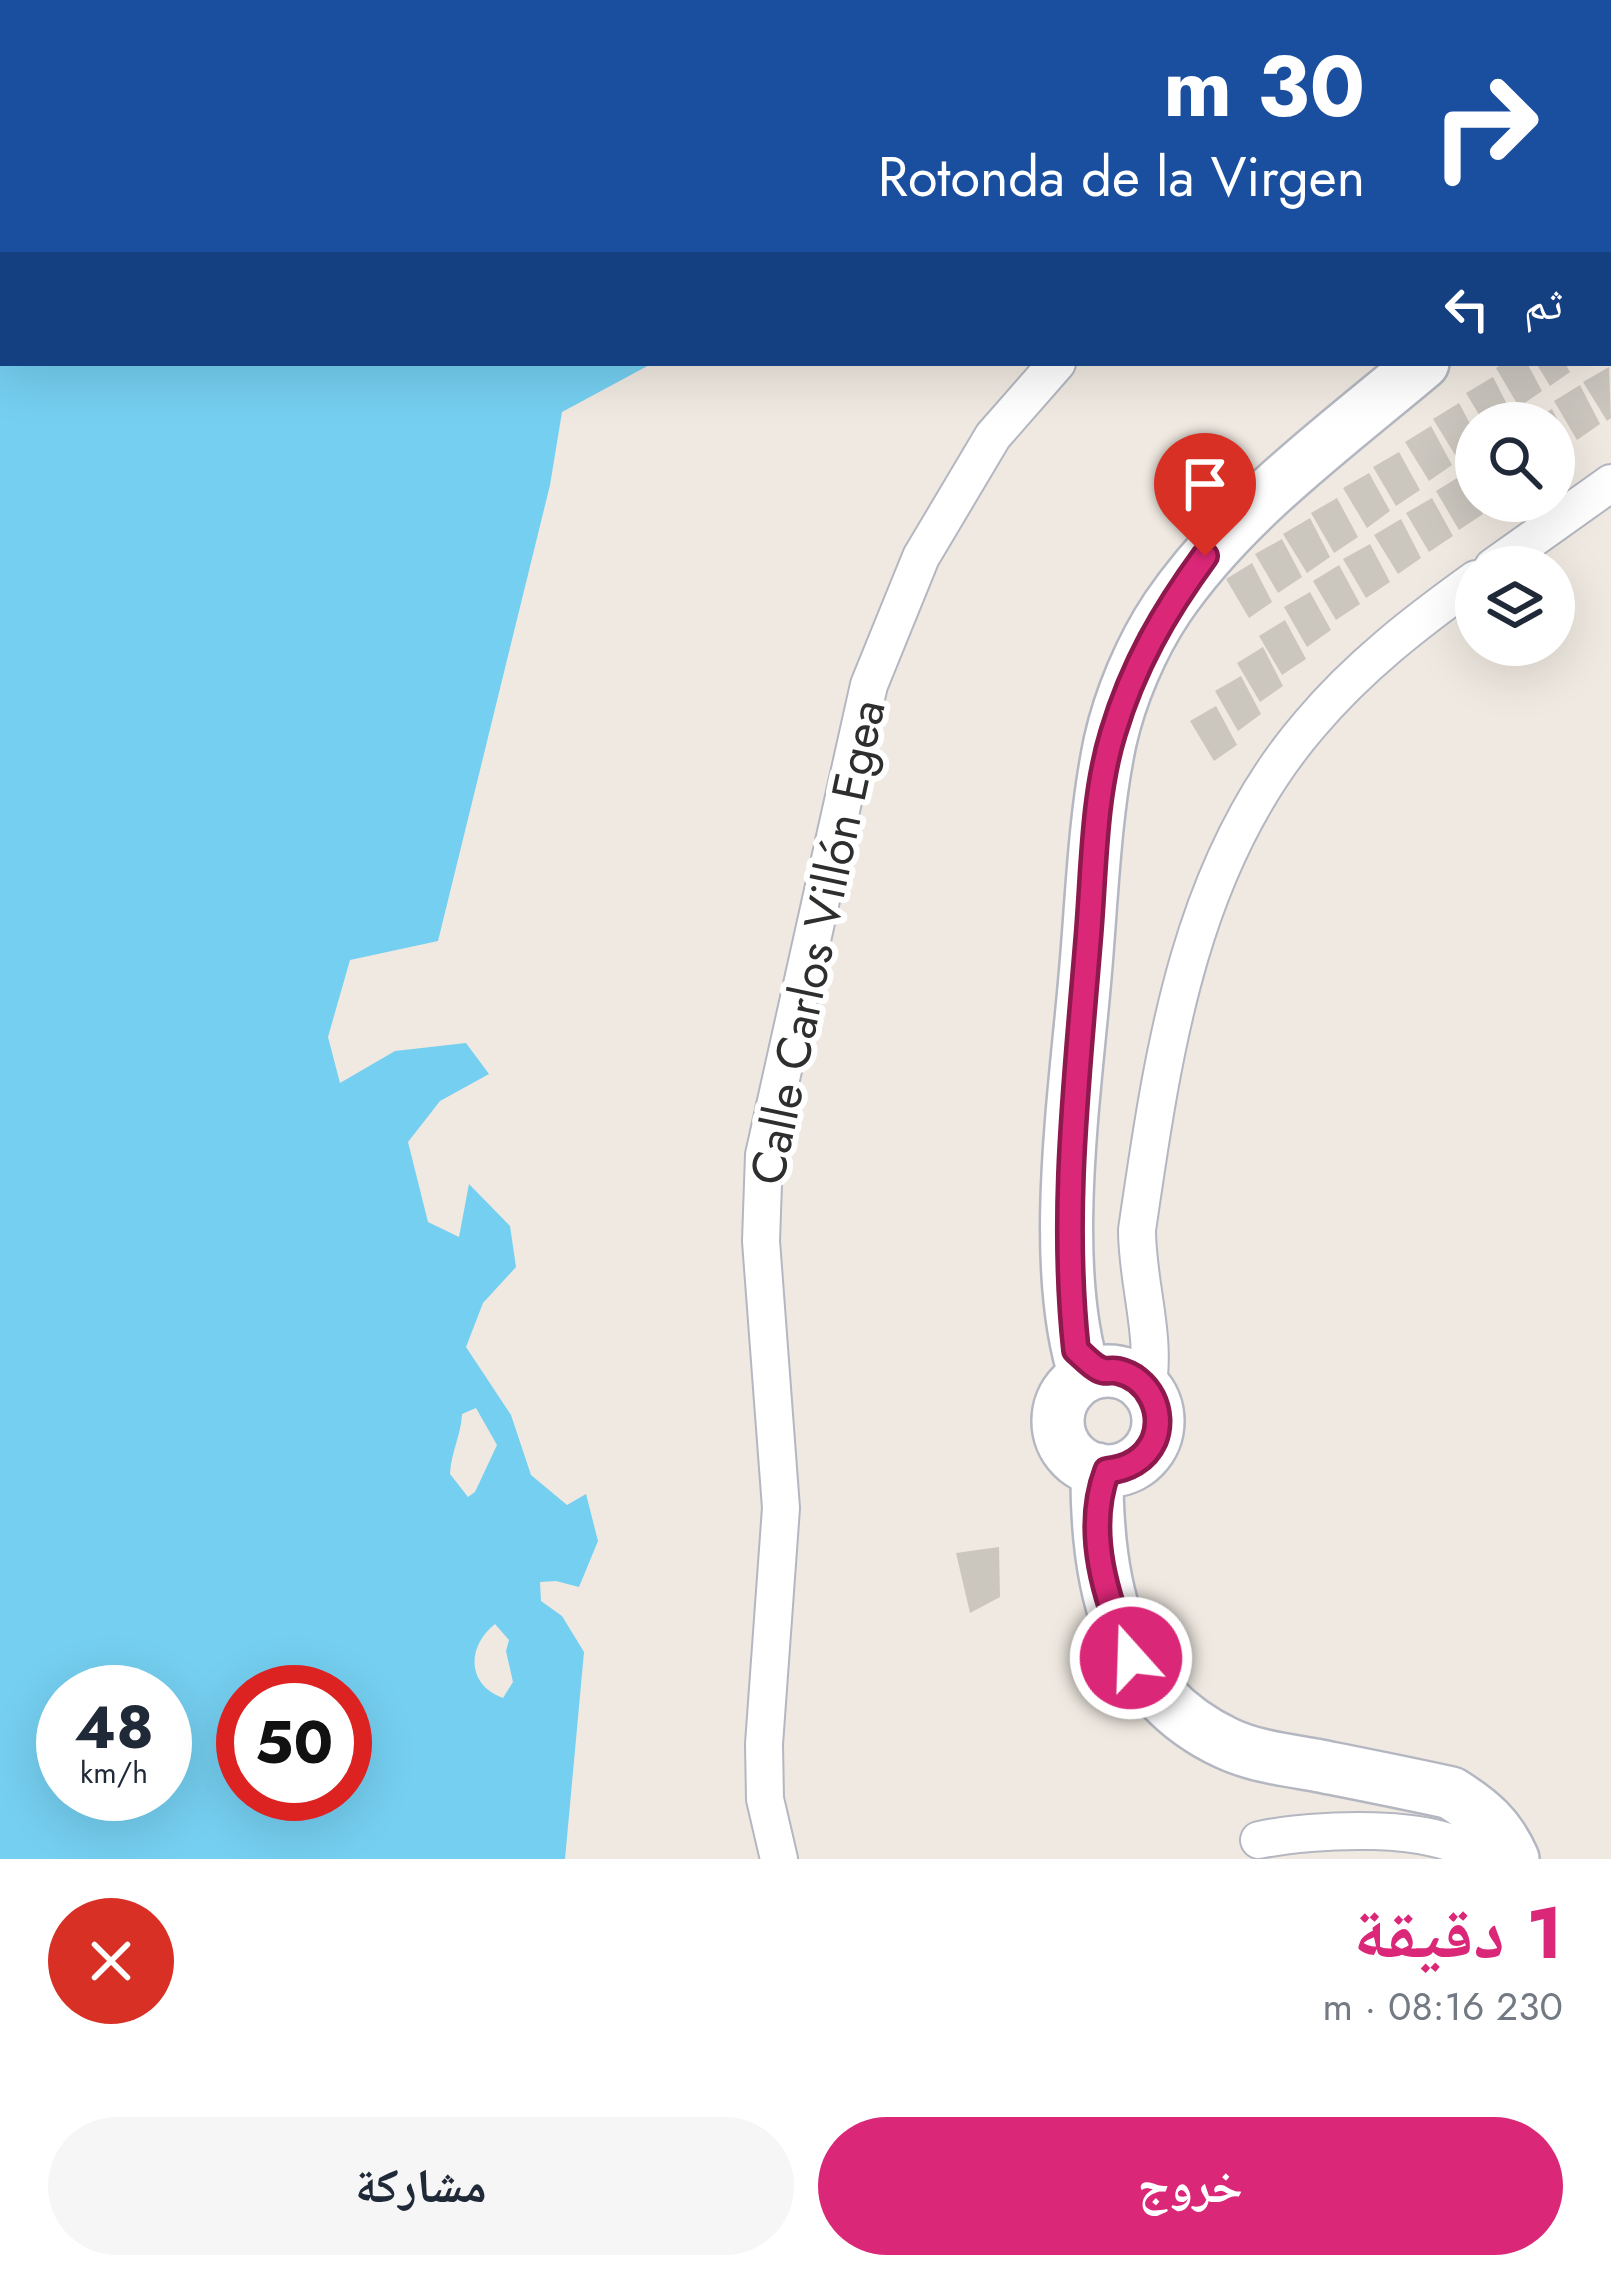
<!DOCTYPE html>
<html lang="ar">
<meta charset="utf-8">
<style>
:root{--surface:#fff;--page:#f6f6f7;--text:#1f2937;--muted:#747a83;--accent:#db2777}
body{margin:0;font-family:Jost,"Noto Naskh Arabic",sans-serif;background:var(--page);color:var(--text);direction:rtl;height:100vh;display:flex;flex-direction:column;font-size:45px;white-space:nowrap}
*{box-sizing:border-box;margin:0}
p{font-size:39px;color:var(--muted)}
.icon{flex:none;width:66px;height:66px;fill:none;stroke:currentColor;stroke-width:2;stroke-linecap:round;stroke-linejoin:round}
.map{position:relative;height:1859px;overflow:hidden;direction:ltr}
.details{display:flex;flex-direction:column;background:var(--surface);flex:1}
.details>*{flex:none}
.hud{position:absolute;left:0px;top:0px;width:1611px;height:366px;box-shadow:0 12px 48px #0002;direction:rtl;background:#1a4fa0;color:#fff;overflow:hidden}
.fabs{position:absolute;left:1455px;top:402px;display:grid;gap:24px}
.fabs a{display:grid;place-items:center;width:120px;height:120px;border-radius:50%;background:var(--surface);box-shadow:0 12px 48px #0002;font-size:60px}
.speed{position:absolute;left:36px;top:1665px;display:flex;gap:24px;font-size:60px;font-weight:700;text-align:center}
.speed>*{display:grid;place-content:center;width:156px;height:156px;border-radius:50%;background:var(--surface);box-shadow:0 12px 48px #0002;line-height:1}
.speed small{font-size:30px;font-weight:400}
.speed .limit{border:18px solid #d22;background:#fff;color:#111}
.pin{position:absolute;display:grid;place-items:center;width:102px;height:102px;color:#fff;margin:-123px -51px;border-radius:50% 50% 50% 0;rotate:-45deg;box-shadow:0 0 12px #0007}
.pin .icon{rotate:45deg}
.me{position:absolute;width:132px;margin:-66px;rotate:340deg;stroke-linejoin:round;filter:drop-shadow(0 0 9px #0008)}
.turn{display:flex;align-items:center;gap:42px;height:252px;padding:0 48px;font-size:54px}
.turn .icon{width:156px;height:156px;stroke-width:2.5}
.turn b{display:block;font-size:84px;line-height:102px}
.then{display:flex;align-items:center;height:114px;padding:0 48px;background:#0003;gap:24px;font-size:45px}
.round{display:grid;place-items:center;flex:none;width:126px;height:126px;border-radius:63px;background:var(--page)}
.summary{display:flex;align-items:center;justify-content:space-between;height:204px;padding:0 48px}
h1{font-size:72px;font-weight:700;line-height:90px;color:var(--accent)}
.cta{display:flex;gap:24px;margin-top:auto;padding:24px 48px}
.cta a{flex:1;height:138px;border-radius:72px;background:var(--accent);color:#fff;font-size:48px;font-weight:700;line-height:138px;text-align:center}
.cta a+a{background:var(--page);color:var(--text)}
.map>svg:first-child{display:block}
</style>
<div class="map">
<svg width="1611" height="1859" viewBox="0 0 1611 1859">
<rect width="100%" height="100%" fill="#efe9e1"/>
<path fill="#75cff0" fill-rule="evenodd" d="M0 0 808 3H3V363H653L562 412 550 485 438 941 350 960 328 1037 340 1083 395 1051 466 1043 489 1074 440 1101 408 1142 428 1222 459 1237 469 1184 510 1226 516 1267 483 1303 466 1347 511 1415 531 1475 567 1505 586 1494 598 1541 579 1587 556 1581 540 1582 541 1601 562 1616 584 1652 565 1859H0ZM476 1408 497 1445 475 1492 468 1497 450 1474C451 1452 461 1436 462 1414ZM495 1624 509 1640 506 1651 513 1682 503 1698C467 1685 466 1647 495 1624ZM63 1692H165V1794H63ZM243 1692H345V1794H243Z"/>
<g fill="#cbc7bf">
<path d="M1504 363H1527L1542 391 1519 407 1496 368Z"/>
<path d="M1536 363H1565L1570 372 1550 386Z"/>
<path d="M1609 367 1611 418 1607 421 1583 382Z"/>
<path d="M1493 377 1513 416 1503 423H1484L1466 393Z"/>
<path d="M1580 385 1600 424 1577 440 1554 401Z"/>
<path d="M1459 403 1476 435V445L1457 458 1433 419Z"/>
<path d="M1552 409 1572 448 1554 460V423H1528Z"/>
<path d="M1431 426 1452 465 1429 481 1405 442Z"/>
<path d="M1399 452 1420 490 1396 506 1373 467Z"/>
<path d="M1369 473 1390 511 1367 528 1343 488Z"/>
<path d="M1462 475 1483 514 1459 530 1436 491Z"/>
<path d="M1337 498 1358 537 1334 553 1311 513Z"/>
<path d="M1432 498 1453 536 1429 552 1406 513Z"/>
<path d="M1310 518 1330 557 1307 573 1283 534Z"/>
<path d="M1401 519 1421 558 1398 574 1374 535Z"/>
<path d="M1282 539 1302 577 1278 593 1255 554Z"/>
<path d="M1370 544 1390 582 1366 598 1343 559Z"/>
<path d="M1252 563 1272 602 1249 618 1226 579Z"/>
<path d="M1339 565 1360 604 1336 620 1313 581Z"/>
<path d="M1310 592 1331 630 1307 647 1284 607Z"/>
<path d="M1285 620 1306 659 1282 675 1259 636Z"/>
<path d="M1263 647 1283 686 1260 702 1237 663Z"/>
<path d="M1241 676 1261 714 1238 731 1215 691Z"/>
<path d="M1216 706 1237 745 1214 761 1190 721Z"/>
<path d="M999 1547 1000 1597 970 1613 956 1553Z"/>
</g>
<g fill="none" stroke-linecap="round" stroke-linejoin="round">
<g stroke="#b4b7c1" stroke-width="40">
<g id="street">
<path d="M1474 3 1483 0"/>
<path d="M1511 3 1515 0"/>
<path d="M1493 567 1611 483"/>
<path d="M1147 1390C1157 1336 1137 1284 1137 1230 1163 1052 1189 864 1310 724 1358 667 1416 622 1476 579"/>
<path d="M1259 1840C1312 1829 1439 1821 1481 1859"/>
<path d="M779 1859 765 1799 764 1744 781 1508 761 1241 764 1155 869 685 921 557 993 436 1057 363"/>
</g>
</g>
<g stroke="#b4b7c1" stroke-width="56">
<g id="secondary">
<path d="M1608 219 1611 217"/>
<circle cx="1108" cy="1421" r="50"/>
<path d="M1085 1376C1049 1265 1075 1094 1085 977 1092 899 1094 819 1110 742 1120 697 1141 647 1167 608 1233 511 1334 438 1423 363"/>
<path d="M1097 1469C1096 1580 1115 1691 1226 1743 1253 1756 1286 1760 1315 1765 1360 1774 1406 1783 1451 1793 1480 1811 1499 1827 1513 1859"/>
</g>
</g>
<use href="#street" stroke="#fff" stroke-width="36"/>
<use href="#secondary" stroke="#fff" stroke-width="51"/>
</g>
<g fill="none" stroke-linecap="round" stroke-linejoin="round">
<g stroke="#8e194d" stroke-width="30">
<path id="route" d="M1131 1658C1106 1600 1084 1531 1107 1471 1127 1469 1145 1460 1154 1440 1165 1412 1149 1378 1118 1371 1109 1369 1107 1373 1099 1369 1091 1365 1083 1356 1076 1350 1061 1213 1077 1078 1088 941 1094 873 1093 798 1113 733 1133 666 1164 612 1205 556"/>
</g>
<use href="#route" stroke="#db2777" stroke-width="21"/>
</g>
<g text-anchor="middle" stroke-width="12" stroke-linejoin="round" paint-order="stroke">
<g font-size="48" fill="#2e2e2e" stroke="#fff">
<text transform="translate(817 942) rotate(-78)" y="17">Calle Carlos Villón Egea</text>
</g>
</g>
</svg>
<div class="fabs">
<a><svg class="icon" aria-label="search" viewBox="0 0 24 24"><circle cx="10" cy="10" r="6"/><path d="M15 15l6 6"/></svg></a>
<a><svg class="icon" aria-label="layers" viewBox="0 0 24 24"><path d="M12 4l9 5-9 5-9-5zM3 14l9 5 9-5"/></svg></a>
</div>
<div class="speed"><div>48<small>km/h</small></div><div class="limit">50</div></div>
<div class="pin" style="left:1205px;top:556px;background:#d93025"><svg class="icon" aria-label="arrive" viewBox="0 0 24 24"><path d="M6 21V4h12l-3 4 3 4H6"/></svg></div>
<svg class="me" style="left:1131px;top:1658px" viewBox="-20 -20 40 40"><circle r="17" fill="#db2777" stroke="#fff" stroke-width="3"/><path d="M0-11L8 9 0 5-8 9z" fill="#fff"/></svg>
<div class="hud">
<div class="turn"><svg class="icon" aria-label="right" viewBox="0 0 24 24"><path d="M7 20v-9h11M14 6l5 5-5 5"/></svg><div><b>30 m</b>Rotonda de la Virgen</div></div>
<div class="then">ثم<svg class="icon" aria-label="left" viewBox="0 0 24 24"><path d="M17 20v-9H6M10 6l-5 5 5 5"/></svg></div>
</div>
</div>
<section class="details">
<div class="summary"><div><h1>1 دقيقة</h1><p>230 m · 08:16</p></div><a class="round" style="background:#d93025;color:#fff"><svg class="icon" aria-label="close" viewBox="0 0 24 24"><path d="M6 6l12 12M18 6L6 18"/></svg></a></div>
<div class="cta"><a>خروج</a><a>مشاركة</a></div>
</section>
